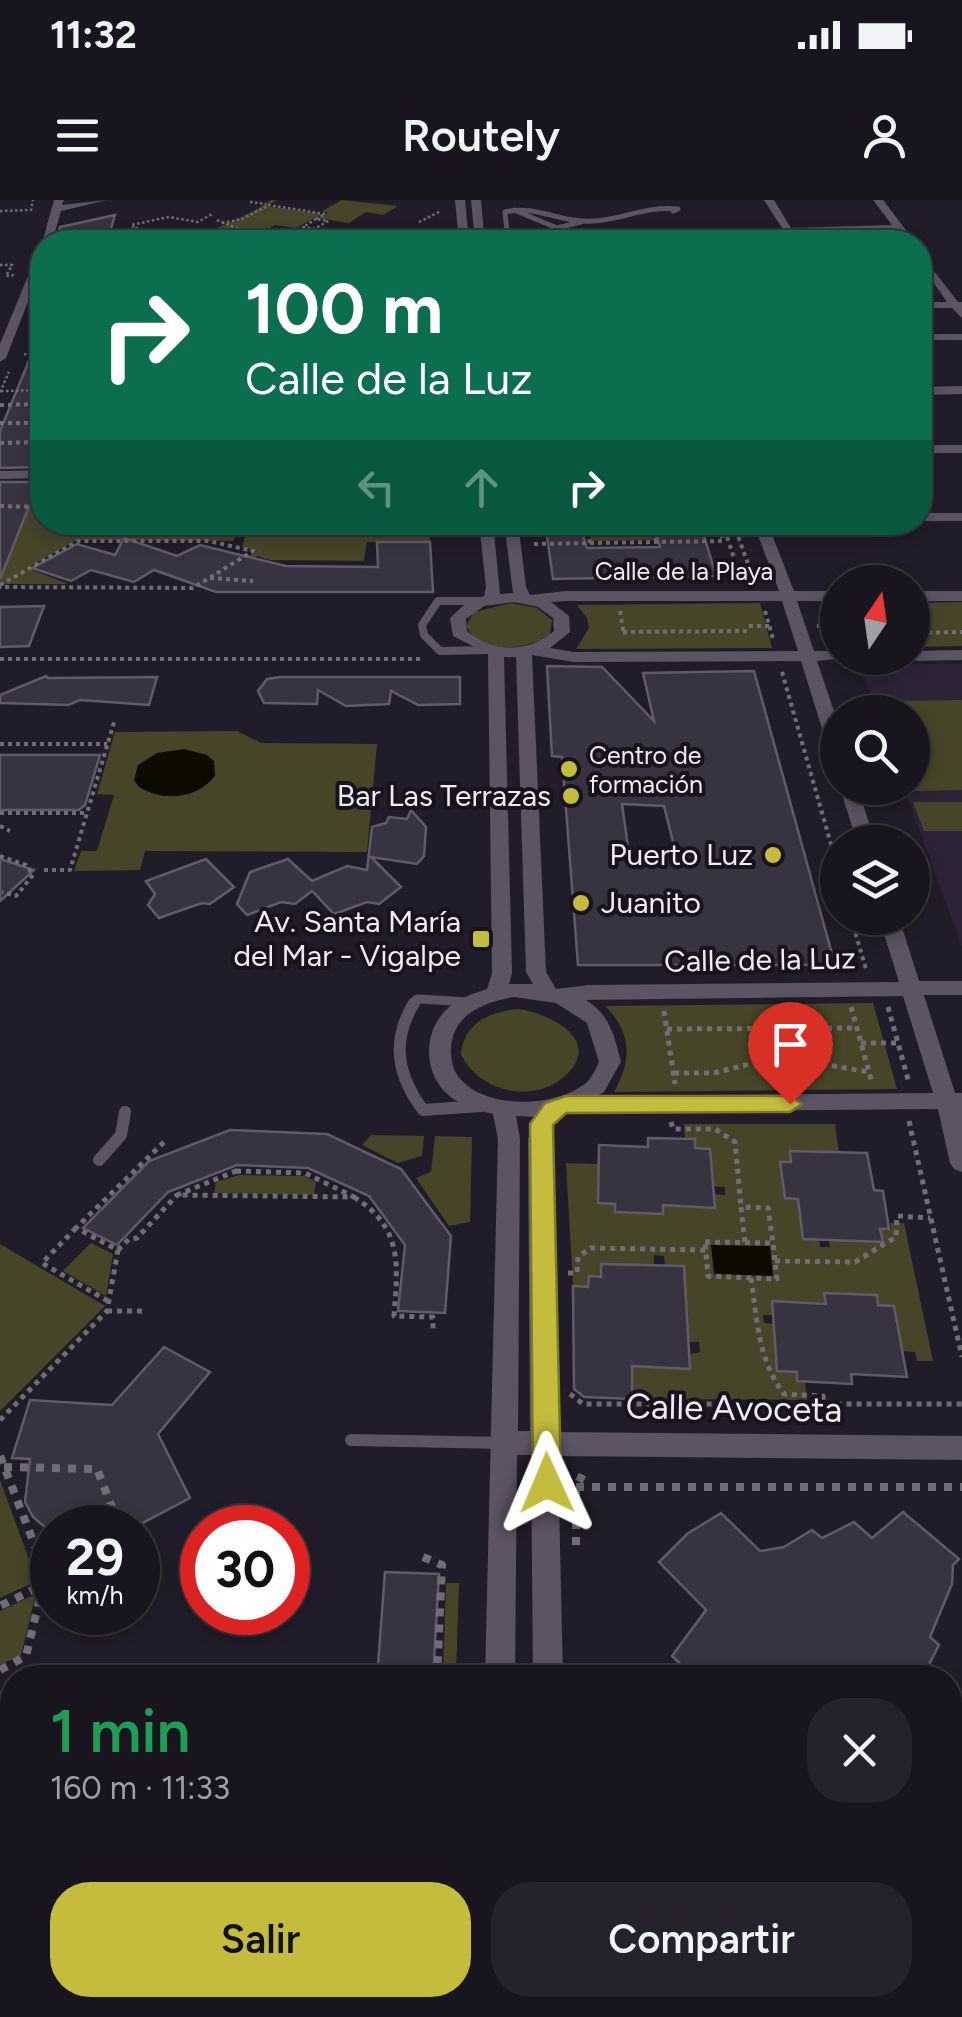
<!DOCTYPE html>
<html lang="es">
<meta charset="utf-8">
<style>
:root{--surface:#19151f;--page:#26222c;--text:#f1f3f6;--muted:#9f9fa4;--line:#37343d;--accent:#c4bc3d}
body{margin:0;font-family:Figtree,sans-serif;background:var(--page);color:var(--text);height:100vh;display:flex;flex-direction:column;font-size:38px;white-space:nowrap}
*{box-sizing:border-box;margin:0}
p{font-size:32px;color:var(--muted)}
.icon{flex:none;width:55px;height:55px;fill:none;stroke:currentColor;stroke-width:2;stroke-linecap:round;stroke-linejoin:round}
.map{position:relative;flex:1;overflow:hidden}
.drawer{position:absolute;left:0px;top:1465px;width:962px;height:352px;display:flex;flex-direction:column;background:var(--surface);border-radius:40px 40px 0 0;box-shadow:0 5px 15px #0003,0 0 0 2px var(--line)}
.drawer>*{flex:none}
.banner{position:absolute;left:30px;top:30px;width:902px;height:305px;border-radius:40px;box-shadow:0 5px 15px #0003,0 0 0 2px var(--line);background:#0b6e4f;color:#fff;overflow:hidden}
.needle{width:65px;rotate:13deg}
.fabs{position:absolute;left:820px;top:365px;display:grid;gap:20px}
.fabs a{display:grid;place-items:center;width:110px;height:110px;border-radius:50%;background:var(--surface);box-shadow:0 5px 15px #0003,0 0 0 2px var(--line);font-size:50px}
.speed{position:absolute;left:30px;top:1305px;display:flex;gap:20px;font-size:50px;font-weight:700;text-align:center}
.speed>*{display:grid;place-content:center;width:130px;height:130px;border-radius:50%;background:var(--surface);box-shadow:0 5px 15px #0003,0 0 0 2px var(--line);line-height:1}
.speed small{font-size:25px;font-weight:400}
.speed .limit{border:15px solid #d22;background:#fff;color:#111}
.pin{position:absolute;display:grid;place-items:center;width:85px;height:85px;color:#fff;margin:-102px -42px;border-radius:50% 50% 50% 0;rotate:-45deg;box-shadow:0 0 10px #0007}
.pin .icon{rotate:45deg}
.me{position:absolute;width:110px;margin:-55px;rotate:359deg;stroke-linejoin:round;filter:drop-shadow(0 0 8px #0008)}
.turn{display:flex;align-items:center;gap:35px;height:210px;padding:0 50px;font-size:45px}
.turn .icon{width:130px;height:130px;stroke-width:2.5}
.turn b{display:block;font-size:70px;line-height:85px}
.lanes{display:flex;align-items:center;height:95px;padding:0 50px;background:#0003;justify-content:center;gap:50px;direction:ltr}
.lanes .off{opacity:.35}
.round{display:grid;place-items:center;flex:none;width:105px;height:105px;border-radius:40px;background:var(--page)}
.summary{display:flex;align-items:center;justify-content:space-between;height:170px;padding:0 50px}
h1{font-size:60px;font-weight:600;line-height:75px;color:#1e9e55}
.action{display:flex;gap:20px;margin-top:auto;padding:20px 50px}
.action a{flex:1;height:115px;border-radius:40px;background:var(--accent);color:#111;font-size:40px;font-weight:600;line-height:115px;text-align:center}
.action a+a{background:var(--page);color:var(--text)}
.status{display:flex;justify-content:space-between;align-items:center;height:70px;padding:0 50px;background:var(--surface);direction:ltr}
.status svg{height:28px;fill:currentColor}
header{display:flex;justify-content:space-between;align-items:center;height:130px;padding:0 50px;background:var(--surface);font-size:45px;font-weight:600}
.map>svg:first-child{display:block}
</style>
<div class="status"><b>11:32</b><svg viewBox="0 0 49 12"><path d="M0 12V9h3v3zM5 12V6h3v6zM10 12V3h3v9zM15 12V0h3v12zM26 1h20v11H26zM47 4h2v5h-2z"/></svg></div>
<header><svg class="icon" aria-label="menu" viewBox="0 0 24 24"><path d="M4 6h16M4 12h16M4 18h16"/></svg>Routely<svg class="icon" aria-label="person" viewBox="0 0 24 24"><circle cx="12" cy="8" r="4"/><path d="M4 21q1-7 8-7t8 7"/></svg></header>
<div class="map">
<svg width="962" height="1817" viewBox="0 0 962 1817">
<rect width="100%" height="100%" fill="#211c29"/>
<path fill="#2c2436" d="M859 464H962V747L904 588H912V512H877Z"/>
<g fill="#464527">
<path d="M271 0H277L267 6 322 14 296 28 275 25 270 28 305 35 295 41 300 42H187C220 25 244 19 271 0Z"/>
<path d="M342 0 398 6 383 15 366 12 349 23 319 18 328 13 322 11Z"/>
<path d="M0 308H42V322H229V327H236L234 341 77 340 27 368 69 384H0V340L17 339 25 320Z"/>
<path d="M249 323H429L430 342H367L364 361 270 360 257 356 216 377 257 351 242 347Z"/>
<path d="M588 323H648L653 340 591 341Z"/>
<path d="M962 402V446L913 447V403Z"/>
<path d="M511 403 537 408 552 420 550 434C527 451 481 455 466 426L474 412Z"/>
<path d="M760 403 772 448 576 449 589 428 587 418 577 405Z"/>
<path d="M962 500V590L913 591 912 512H884L880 501Z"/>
<path d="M237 531 261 543 377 544 367 652 145 651 140 670 74 671 81 651H97L114 595 97 594 115 532Z"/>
<path d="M913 602H962V631H924Z"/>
<path d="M873 803 897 889 614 892C632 860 632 833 605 806Z"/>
<path d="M517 809C547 812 604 839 566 875 535 905 478 892 461 854 465 822 488 813 517 809Z"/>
<path d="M684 924H835L839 953 791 951V962H780L781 971 793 972 785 998 798 999 803 1038 819 1039 820 1047H830L829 1040 882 1042 880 1029H891L890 1023H904L933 1161H917L915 1152 901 1151 894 1106 878 1105 876 1095 825 1094 826 1104 773 1101V1115H763L764 1123 773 1124 777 1171 797 1172 798 1181 805 1182 807 1200 632 1199V1166L700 1152 699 1142H687L683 1066 665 1065 664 1056 654 1055V1066L602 1064 601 1077 589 1076 588 1087 573 1086 566 963 598 964V1002L714 1008V994L725 995V987L712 986 710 949 695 948 685 939Z"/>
<path d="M371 935 424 936 422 956 398 963 362 945Z"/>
<path d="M435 936 472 937 470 1022 449 1026 416 978 431 972Z"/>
<path d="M239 975 305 976 316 982 314 995 214 993 216 982Z"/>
<path d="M91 1043 113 1054 106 1096 63 1071Z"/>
<path d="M0 1044 105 1106 0 1211Z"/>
<path d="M0 1280 37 1381 0 1398Z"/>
<path d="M446 1383H459L456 1475H443Z"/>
<path d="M36 1394 21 1455 0 1465V1411Z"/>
<path d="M480 1805H559L575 1817H461Z"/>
<path d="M671 1805 909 1817H676Z"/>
</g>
<g fill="#0d0b00">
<path d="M184 549 207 555 214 561 215 576C197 599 163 602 139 587L134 580 138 565 157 553Z"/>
<path d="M711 1045 770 1046 773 1076 714 1074Z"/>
</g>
<g fill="#383340" stroke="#615a6a" stroke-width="2.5" fill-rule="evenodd">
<path d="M115 15 107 42H56L60 27Z"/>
<path d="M42 129V267L0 268V231Z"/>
<path d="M42 282V304H30L0 379V282Z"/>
<path d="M545 322H579L587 348 660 347 654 322H700L716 376 553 379Z"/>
<path d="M124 338 177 356 200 345 286 366 378 367 377 342H430L433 392H216L154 370 134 382 91 370 71 381 32 368 77 344 115 355Z"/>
<path d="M44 406 29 446 0 447V407Z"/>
<path d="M547 466 602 467 654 521 643 473 754 471 835 765H578L562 557 552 556ZM622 604 664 606 674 646 630 661Z"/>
<path d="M46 476 48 478 157 477 149 505 80 500 68 505 0 503V495Z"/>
<path d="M280 477H460V504L418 505 391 491 389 504 346 506 318 490 317 504 264 503 258 491 267 479Z"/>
<path d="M0 555H100L85 605 79 610H0Z"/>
<path d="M411 610 426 627 424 656 417 664 371 657 401 687 379 704 367 702 334 714 312 691 295 704 281 702 247 715 237 704 250 672 288 659 312 681 347 666 367 670 372 627 386 623 389 617 407 619Z"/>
<path d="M0 659 34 670 0 701Z"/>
<path d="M206 659 234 687 210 704 202 703 159 718 148 705 155 694 146 681Z"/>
<path d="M230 930 327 934 401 969 451 1036 445 1113 398 1111 405 1045 369 996 308 968 237 965 168 992 117 1045 83 1028 149 961Z"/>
<path d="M648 938 695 939V948L710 949 715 1008 663 1005V1014L615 1012V1004L598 1003 599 945 648 947Z"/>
<path d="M790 951 867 953 874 990 883 991 889 1029H880L883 1042 803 1039 798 999 785 998 780 962H791Z"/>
<path d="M601 1064 684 1066 690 1169 632 1166V1199L584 1197 574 1189 573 1086 588 1087 589 1076 601 1077Z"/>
<path d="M824 1093 877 1095 878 1105 894 1106 907 1177 851 1174 852 1184 797 1181V1172L777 1171 772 1101 826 1104Z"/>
<path d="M164 1147 210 1172 158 1234 190 1298 133 1328H46L33 1317 25 1302 30 1259 12 1258 30 1200 112 1205Z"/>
<path d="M903 1312 959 1359 953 1365 952 1384 930 1437 939 1445 922 1478H695L672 1456 706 1410 659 1362 687 1334 721 1313 760 1351 784 1347 812 1330 822 1338 854 1322 872 1338Z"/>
<path d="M385 1372 439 1374 433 1478H377Z"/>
</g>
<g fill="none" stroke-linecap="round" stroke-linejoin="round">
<g stroke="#716d78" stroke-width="2.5" stroke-dasharray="2.5 2.5" stroke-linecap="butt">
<path d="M250 2 266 4"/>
<path d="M0 11 31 10 33 0"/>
<path d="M217 20 246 32"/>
<path d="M419 22 441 11"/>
<path d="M222 23 242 19 269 5 325 14 316 19 328 21 309 32 362 38"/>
<path d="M315 29 303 27 316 19"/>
<path d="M119 42 111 41 121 36 116 32 137 28 131 25 169 17 198 22 212 14"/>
<path d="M228 42 247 32 269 36 258 42"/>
<path d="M0 65H12L6 76 15 75"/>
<path d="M24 154 42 157"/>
<path d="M1 191 42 190"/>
<path d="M0 192 9 172"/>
</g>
<g stroke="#716d78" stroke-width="4" stroke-dasharray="4 4" stroke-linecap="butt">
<path d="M0 205 42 204"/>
<path d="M0 223H42"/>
<path d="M0 243 42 242"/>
<path d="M0 306 42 307"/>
<path d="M652 322 656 342"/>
<path d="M722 322 741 379"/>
<path d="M733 322 753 378"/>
<path d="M590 343 723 341 717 322"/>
<path d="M534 344 590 343 586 322"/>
<path d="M210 378 253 381"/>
<path d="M0 385 78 341H209L253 351 193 388 0 387"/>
<path d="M620 411 624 435"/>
<path d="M765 411 773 439"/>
<path d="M822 411 831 439"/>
<path d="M749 426H771"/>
<path d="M817 426H838"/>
<path d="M623 432 750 431"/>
<path d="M912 433 962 432"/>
<path d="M0 459H422"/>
<path d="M855 462H894"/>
<path d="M782 472 838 669"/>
<path d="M0 544H107"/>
<path d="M0 613H87"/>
<path d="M0 626 10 631"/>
<path d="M0 656 26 665 33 675 16 696 2 692"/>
<path d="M44 670H70L115 519"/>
<path d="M851 718 866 769"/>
</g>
<g stroke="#716d78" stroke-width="5" stroke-dasharray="5 5" stroke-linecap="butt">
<path d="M851 807 872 883"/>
<path d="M888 807 909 883"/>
<path d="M664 811 675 884"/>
<path d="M667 829 857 828"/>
<path d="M861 843H897"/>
<path d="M674 873H714L765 860H798L869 872"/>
<path d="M909 921 962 1157"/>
<path d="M671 922 673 929H715L735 942 741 1007"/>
<path d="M236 971 305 973 354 997 177 995Z"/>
<path d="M354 997C403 1028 398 1064 394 1116L433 1117V1130"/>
<path d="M76 1028 42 1063 108 1101"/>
<path d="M705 1042 773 1043 777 1079 708 1076Z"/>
<path d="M745 1042 741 1007 768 1008 773 1043"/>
<path d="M118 1050 129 1039 137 1038 177 995"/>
<path d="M775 1061 855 1062 896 1037 897 1016 930 1018"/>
<path d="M568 1073H577L578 1057 591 1048 705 1050"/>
<path d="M751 1078C757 1119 758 1160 784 1194L823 1196 824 1204"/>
<path d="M107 1111H144"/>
<path d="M570 1194 583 1204H962"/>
<path d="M0 1220 107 1111 118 1050 76 1028 166 940"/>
</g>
<g stroke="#716d78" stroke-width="8" stroke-dasharray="8 8" stroke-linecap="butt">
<path d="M0 1256 44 1369 43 1385 0 1406"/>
<path d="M4 1267 97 1269 120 1328"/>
<path d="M576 1287H962"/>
<path d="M576 1345V1287L586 1268"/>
<path d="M423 1357 442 1365 437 1478"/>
<path d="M0 1470 26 1456 43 1385"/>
<path d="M950 1639 962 1636"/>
<path d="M0 1650 5 1666H12"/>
<path d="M0 1677 12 1678"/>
<path d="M950 1741 962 1742"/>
<path d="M766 1805 767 1817"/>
<path d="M819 1805 962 1814"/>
</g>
<g stroke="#5a5463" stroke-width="5">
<path d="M514 10 557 28 581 22"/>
<path d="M507 31 505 12C535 5 554 20 583 21 616 23 644 5 678 9L673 11"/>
</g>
<g stroke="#5a5463" stroke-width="8">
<path d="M0 275 42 274"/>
<path d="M483 401H438L422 425 424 435 440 451 489 450"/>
</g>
<path stroke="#5a5463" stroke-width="9" d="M413 806 417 799 471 802"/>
<g stroke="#5a5463" stroke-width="12">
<path d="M414 803C391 841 397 875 423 910L481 906"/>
<path d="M99 960 121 935 125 912"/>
<path d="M351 1240 505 1243"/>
</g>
<path stroke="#5a5463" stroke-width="15" d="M333 1817 339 1805"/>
<g fill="#5a5463" fill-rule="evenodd">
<path d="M54 0H64L62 5 107 0 61 11 52 42 42 43Z"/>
<path d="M455 0H465L469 42H459Z"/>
<path d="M471 0H481L484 35 782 28 764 0H774L791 28 892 25 873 0H883L915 42H905L897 31 475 42Z"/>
<path d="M42 51V66L6 158 0 162V144L37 54Z"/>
<path d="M920 53 958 102H962V118L952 108H920V102H947L920 63Z"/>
<rect x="920" y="134" width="42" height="6"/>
<path d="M962 186V194L920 195V187Z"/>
<rect x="920" y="245" width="42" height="8"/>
<rect x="920" y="313" width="42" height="8"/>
<path d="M479 322H493L500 394 513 393 504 322H518L526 387 530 395 566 391H779L753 322H767L794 391H838V401H797L814 451H838V458H845L817 461 838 523V556L829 551 801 461 574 462 532 455 546 772 556 789 589 785 899 782 879 718H899L919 781H962V795H924L955 893H962V972L954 969 950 963 938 909 562 912 553 926 557 1232 962 1236V1260L558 1256 563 1478H533L531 1255H517L515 1478H485L498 939 493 914C481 911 466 907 455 900 425 881 420 837 445 811 456 799 472 794 487 789L492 773 488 454 453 436 450 418 466 403 484 396 486 387ZM566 401H782L798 451 574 452 550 448 570 432 569 416 551 402ZM514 402 538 407 553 418 554 431C528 453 493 453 467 431L466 419 484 406ZM504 457H516L526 772 533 784H509L512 773ZM903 796 933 893 597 896 604 892 621 862C614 835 610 815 586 800ZM514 797 556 803 587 823 599 862C596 868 592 877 587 882 560 906 496 909 468 886 456 877 452 868 451 853 450 815 482 803 514 797ZM516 916 535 917 528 939 530 1231H518L520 939Z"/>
<rect x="912" y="391" width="50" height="10"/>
<path d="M962 450V460L912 461 905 458H912V451Z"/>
<path d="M840 588H858L875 642H857Z"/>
<path d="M950 1760 962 1761V1795L950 1794Z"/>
<path d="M399 1805H440L435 1817H394Z"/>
<path d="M604 1805H646L651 1817H609Z"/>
</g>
</g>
<path fill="#c4bc3d" stroke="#7f7a28" stroke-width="2.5" d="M566 896H790L802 904 790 912 566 913 553 925 561 1283 557 1292 547 1295 537 1292 533 1283 530 924 545 903Z"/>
<g fill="#c4bc3d" stroke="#18131f" stroke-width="4">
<circle cx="569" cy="569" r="10"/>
<circle cx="571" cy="596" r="10"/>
<circle cx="773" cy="655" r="10"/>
<circle cx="581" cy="703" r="10"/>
<rect x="471" y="729" width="20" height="20" rx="5"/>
</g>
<g text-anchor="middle" stroke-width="8" stroke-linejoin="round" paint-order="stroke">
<g font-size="25" fill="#eeebf4" stroke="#18131f">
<text x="684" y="380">Calle de la Playa</text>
</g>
<g font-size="25" fill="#eeebf4" stroke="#18131f" text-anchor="start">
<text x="589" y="564">Centro de<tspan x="589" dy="29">formación</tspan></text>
</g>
<g font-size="30" fill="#eeebf4" stroke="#18131f" text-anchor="end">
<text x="551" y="606">Bar Las Terrazas</text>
<text x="753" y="665">Puerto Luz</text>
<text x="601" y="713" text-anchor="start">Juanito</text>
<text x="461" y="732">Av. Santa María<tspan x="461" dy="34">del Mar - Vigalpe</tspan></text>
</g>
<g font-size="30" fill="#eeebf4" stroke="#18131f">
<text transform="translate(760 760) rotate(-1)" y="10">Calle de la Luz</text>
</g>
<g font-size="35" fill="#eeebf4" stroke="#18131f">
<text transform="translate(734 1208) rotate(1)" y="12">Calle Avoceta</text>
</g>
</g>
</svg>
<div class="fabs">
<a><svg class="needle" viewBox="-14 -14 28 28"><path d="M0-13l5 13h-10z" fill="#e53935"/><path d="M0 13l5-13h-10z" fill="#9f9fa4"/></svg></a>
<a><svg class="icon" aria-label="search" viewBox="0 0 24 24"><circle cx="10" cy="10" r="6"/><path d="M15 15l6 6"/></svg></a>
<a><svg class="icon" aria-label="layers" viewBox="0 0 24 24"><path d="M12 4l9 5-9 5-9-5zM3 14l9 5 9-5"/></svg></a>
</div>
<div class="speed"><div>29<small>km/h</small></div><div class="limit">30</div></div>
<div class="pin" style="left:790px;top:904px;background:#d93025"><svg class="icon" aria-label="arrive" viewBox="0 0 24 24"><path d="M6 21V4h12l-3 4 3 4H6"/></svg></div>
<svg class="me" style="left:547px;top:1283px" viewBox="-20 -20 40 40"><path d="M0-17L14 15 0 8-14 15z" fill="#c4bc3d" stroke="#fff" stroke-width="4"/></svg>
<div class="banner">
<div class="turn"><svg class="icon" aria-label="right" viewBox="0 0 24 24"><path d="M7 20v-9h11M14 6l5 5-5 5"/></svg><div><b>100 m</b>Calle de la Luz</div></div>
<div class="lanes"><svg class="icon off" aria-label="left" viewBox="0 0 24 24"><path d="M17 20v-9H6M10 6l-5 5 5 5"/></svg><svg class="icon off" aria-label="ahead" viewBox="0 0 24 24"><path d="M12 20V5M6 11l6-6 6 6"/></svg><svg class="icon" aria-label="right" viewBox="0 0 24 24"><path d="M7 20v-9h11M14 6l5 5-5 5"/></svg></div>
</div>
<section class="drawer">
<div class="summary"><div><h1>1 min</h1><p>160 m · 11:33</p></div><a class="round"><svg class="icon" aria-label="close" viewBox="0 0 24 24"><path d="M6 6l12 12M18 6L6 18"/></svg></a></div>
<div class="action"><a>Salir</a><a>Compartir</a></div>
</section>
</div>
